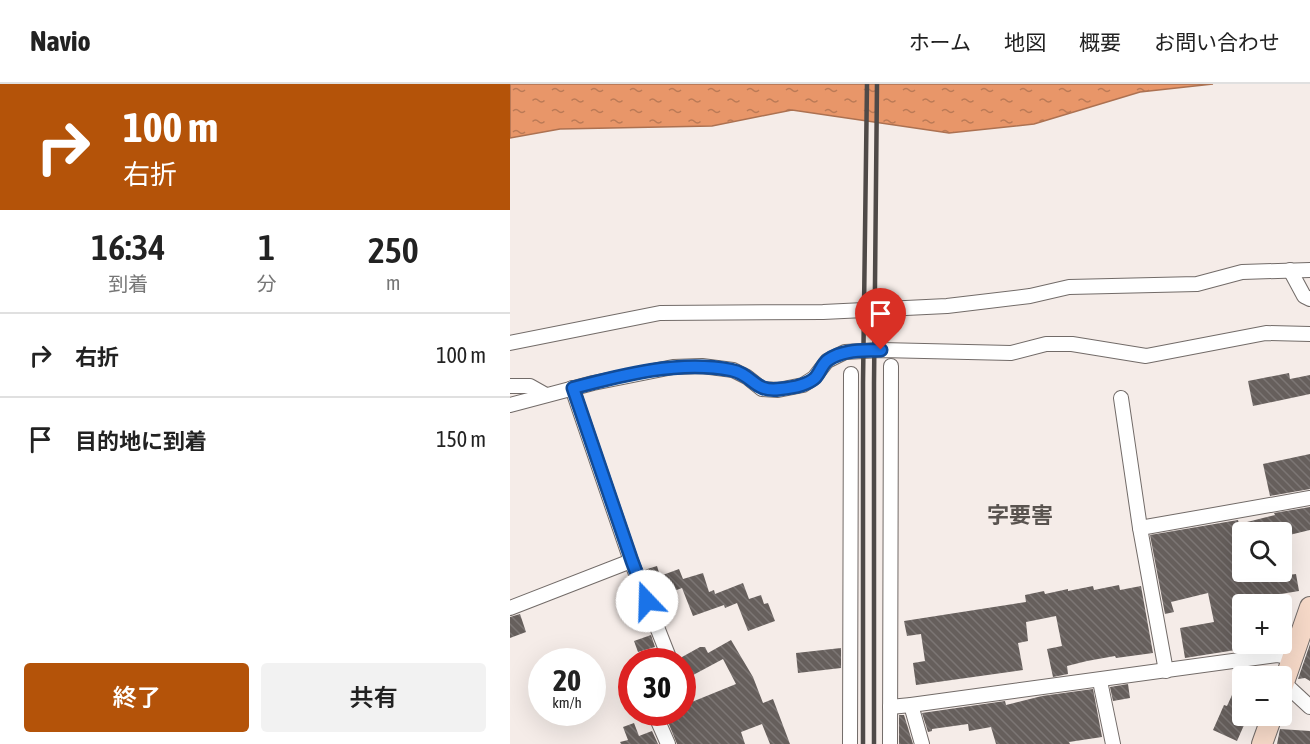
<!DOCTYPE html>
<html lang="ja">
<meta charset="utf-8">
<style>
:root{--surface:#fff;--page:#f2f2f2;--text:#222;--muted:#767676;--line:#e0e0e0;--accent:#b45309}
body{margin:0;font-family:"Asap Condensed","Noto Sans JP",sans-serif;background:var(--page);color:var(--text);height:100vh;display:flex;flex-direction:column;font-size:22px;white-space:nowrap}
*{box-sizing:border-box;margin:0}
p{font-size:20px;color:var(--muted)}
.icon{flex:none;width:33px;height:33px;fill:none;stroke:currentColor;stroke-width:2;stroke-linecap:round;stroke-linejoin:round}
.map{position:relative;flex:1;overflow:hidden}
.sheet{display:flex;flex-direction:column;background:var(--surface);width:510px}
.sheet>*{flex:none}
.hud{background:#b45309;color:#fff;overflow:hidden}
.fabs{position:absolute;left:722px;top:438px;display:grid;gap:12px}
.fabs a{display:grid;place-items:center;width:60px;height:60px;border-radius:6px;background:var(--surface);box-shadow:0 6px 24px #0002;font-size:30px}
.speed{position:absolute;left:18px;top:564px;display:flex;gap:12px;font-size:30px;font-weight:700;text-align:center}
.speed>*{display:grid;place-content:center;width:78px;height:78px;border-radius:50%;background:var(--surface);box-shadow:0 6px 24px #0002;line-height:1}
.speed small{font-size:15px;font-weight:400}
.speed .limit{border:9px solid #d22;background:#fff;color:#111}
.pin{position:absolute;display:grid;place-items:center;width:51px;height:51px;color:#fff;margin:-62px -26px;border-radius:50% 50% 50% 0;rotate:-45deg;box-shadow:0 0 6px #0007}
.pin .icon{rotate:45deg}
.me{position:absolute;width:66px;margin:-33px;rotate:339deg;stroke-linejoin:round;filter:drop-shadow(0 0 4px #0008)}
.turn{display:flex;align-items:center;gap:21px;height:126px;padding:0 24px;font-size:27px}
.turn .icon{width:78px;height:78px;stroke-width:2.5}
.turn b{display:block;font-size:42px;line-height:51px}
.eta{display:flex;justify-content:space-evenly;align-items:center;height:102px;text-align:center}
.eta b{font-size:36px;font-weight:600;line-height:42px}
.action{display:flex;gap:12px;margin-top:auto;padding:12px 24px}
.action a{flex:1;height:69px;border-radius:6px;background:var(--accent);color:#fff;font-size:24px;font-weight:600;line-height:69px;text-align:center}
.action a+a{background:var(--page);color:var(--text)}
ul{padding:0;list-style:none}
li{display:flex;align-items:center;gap:18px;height:84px;padding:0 24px;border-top:2px solid var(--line)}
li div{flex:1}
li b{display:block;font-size:22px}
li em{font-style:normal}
header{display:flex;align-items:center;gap:36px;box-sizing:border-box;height:84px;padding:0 30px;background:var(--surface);border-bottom:2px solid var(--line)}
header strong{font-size:28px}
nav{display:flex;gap:33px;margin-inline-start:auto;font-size:21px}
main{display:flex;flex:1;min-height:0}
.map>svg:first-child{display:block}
</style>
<header>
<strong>Navio</strong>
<nav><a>ホーム</a><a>地図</a><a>概要</a><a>お問い合わせ</a></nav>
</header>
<main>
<section class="sheet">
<div class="hud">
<div class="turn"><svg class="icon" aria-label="right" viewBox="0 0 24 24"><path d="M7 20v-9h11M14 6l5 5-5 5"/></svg><div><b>100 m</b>右折</div></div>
</div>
<div class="eta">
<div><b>16:34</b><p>到着</p></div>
<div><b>1</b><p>分</p></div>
<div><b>250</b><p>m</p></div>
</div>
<ul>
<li><svg class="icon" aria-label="right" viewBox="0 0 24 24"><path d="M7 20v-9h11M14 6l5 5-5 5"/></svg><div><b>右折</b></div><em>100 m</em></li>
<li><svg class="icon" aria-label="arrive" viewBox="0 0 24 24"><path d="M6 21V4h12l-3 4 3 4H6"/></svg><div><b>目的地に到着</b></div><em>150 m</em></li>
</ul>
<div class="action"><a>終了</a><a>共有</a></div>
</section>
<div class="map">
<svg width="800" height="660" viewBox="0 0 800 660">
<defs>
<pattern id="water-ripples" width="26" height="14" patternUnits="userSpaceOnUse" patternTransform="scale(1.5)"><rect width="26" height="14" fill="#e89669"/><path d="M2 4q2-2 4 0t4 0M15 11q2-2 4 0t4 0" fill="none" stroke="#bb7a56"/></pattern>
<pattern id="building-back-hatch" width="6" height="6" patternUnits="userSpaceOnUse" patternTransform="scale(1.5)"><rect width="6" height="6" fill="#665f5c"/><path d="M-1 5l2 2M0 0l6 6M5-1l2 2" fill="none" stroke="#7c7674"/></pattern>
</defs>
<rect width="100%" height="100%" fill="#f5ece8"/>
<path fill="url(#water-ripples)" stroke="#ac7151" stroke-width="1.5" d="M0 0H703L630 8 524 40 439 49 282 26 202 42 50 45 0 54Z"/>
<g fill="url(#building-back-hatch)">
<path d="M779 289 780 295 800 291V310L743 322 738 297Z"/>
<path d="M800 370V405L760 412 753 380Z"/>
<path d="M800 423V446L771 453V448H732V493L736 492 737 496 786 490 789 507 728 517 732 538V565L675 574 670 544 704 538 698 509 661 518 664 528 655 530 640 451 728 436 729 440 765 431 764 429Z"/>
<path d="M147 482 150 492 169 485 173 495 193 489 199 508 204 506 205 510 233 499 239 515 251 511 254 520 258 519 265 537 238 547 227 519 215 524 214 521 183 532 172 504 145 514 134 486Z"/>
<path d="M609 501 610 506 631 502 643 569 606 574 605 572 577 577 557 582 558 590 543 593 537 565 552 562 546 532 516 538 518 557 508 559 513 586 406 601 403 579 415 577 411 550 397 552 394 537 516 518 515 511 534 507 535 510 558 505V507L583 502 584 506Z"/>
<path d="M10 530 16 548 0 554V533Z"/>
<path d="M141 551 145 563 128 568 124 557Z"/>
<path d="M221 556 243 593 253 619 263 615 280 660H260L252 640 231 648 235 660H167L154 628H172V622L226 600 213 575 172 597V573L190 563H195L198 569Z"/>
<path d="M800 560V597L795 594 788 595Z"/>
<path d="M331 564V584L288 589 286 569Z"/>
<path d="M618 600 620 614 603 617 600 603Z"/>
<path d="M583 605 592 653 559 658 560 660H486L481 643 459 647 458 640 422 645V647L418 648 412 629 495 617 496 621 532 612Z"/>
<path d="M722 611 732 615V632H738L727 657 703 646 714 621 717 622Z"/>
<path d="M389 631H394L403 660H389Z"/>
<path d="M124 639 129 652 142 647 148 660H111L110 658 118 656 113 643Z"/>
<path d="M770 645 800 647V660H767Z"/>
</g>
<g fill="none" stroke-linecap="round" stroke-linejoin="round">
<g stroke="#726b68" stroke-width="16">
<g id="street">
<path d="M780 186 794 212 800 215"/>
<path d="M0 259 150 229 313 228 437 222 520 212 559 203 687 200 732 188 800 186"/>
<path d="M0 302H20L36 311"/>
<path d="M62 304 121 477 160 576 158 578"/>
<path d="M611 314 630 444 656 587"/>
<path d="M0 321 83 299 163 283 192 282 223 286 237 293 252 305 268 306 293 301 304 294 317 277 335 268 371 266 501 269 536 260H562L636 272 756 249 800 250"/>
<path d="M630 444 800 414"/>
<path d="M0 524 121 477"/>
<path d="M590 597 603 660"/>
<path d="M774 599 800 623"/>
<path d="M401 621 412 660"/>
<path d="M380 623 401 621 767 571 781 574"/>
<path d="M144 628 158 660"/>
<path d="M340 660 341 290"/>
<path d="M380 660 381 282"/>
</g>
</g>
<g stroke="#726b68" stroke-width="22">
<g id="secondary">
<path d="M771 607 800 523"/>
<path d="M752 660 762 632"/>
</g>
</g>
<use href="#street" stroke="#fff" stroke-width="14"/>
<use href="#secondary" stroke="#f6d9c8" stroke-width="20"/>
<g stroke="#4f4a48" stroke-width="4.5">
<path d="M353 660V299L357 0"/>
<path d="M364 660V299L367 0"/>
</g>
</g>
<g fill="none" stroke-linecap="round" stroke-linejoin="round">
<g stroke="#114b97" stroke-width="15">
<path id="route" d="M137 517 122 477 63 304C112 291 169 276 221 286 243 290 244 309 270 305 281 304 296 302 305 294 310 289 312 280 318 276 334 265 353 267 371 266"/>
</g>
<use href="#route" stroke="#1a73e8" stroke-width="10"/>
</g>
<g text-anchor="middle" stroke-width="6" stroke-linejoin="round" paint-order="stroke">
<g font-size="22" font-weight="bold" fill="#59534f" stroke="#f5ece8">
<text x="510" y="439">字要害</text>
</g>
</g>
</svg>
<div class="fabs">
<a><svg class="icon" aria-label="search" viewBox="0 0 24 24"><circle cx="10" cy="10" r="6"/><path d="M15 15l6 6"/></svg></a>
<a>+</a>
<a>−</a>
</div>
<div class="speed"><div>20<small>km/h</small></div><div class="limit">30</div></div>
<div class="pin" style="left:371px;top:266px;background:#d93025"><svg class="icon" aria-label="arrive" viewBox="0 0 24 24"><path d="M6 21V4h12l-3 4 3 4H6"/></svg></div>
<svg class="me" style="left:137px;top:517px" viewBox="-20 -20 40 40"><circle r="19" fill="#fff"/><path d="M0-13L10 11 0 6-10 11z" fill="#1a73e8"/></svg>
</div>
</main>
